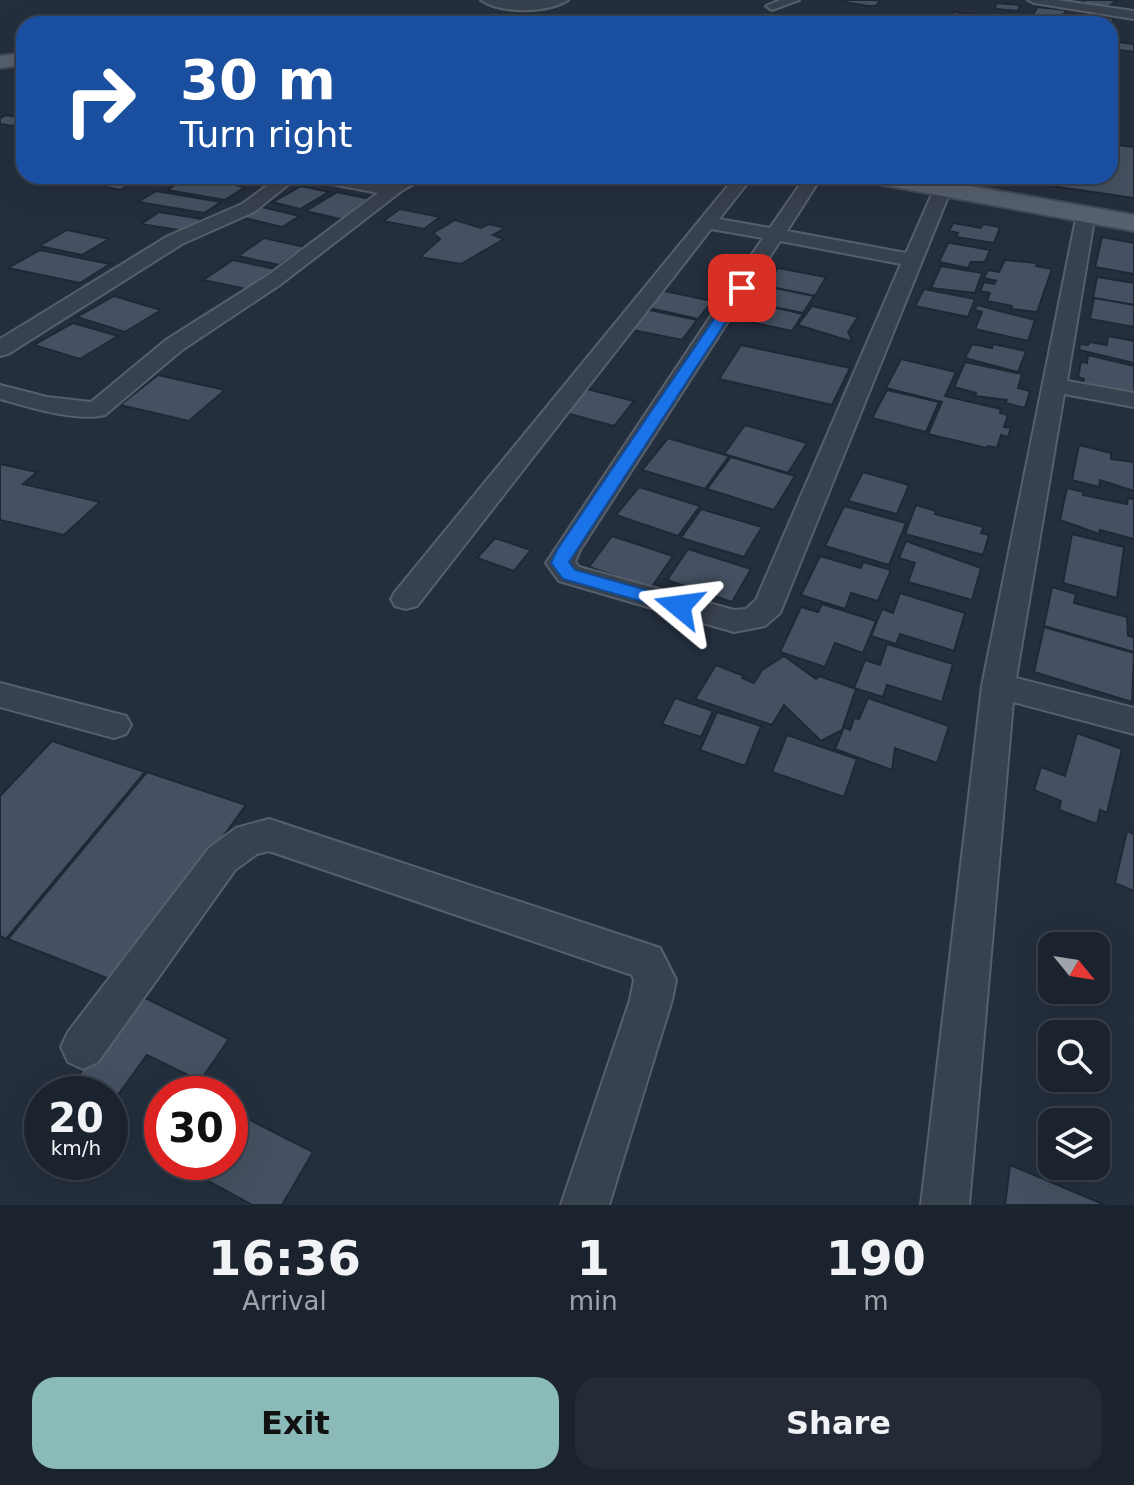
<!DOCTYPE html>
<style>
:root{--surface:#1b232e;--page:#242b36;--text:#f1f3f6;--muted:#a0a4aa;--line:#39404a;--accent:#8bbbb9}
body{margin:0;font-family:"DejaVu Sans",sans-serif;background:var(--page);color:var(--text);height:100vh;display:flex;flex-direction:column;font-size:30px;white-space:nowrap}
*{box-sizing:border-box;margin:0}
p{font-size:26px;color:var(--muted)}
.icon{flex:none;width:44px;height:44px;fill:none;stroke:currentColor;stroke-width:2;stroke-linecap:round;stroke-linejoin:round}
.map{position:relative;height:1205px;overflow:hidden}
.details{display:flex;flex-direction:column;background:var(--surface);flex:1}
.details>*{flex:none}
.guide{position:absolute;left:16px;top:16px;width:1102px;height:168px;border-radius:24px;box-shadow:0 8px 32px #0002,0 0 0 2px var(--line);background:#1a4fa0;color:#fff;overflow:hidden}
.needle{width:52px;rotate:120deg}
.fabs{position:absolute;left:1038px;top:932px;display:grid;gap:16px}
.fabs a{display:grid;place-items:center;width:72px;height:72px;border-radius:16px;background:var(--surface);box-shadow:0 8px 32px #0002,0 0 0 2px var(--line);font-size:40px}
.speed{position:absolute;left:24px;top:1076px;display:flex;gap:16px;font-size:40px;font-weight:700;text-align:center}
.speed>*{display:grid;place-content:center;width:104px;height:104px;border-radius:50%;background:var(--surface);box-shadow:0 8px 32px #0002,0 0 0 2px var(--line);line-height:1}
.speed small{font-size:20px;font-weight:400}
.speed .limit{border:12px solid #d22;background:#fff;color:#111}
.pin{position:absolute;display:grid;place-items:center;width:68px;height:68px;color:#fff;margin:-34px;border-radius:16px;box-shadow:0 4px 12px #0006}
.me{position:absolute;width:88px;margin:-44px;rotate:286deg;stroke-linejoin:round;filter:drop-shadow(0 0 6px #0008)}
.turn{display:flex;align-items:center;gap:28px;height:168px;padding:0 32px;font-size:36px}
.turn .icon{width:104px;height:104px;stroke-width:2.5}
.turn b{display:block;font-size:56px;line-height:68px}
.eta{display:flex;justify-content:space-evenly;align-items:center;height:136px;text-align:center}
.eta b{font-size:48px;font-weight:700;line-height:56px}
.cta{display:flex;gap:16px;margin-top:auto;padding:16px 32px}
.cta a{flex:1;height:92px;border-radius:24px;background:var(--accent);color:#111;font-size:32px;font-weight:700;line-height:92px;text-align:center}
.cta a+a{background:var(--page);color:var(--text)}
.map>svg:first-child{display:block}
</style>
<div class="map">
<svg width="1134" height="1205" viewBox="0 0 1134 1205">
<rect width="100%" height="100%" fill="#242f3e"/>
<g fill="#455162" stroke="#1f2835" stroke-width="2">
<path d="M848 0H876L880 1 876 6H868L844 2Z"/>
<path d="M1086 0H1110L1116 1 1108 7 1081 3Z"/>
<path d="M996 3 1020 5 1018 11 995 9Z"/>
<path d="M1037 7 1066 10 1061 20 1032 17Z"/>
<path d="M954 12 975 14 971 21 950 18Z"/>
<path d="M1082 14 1114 18 1111 24 1078 20Z"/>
<path d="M1110 41 1134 44V52L1110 49Z"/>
<path d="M6 115 24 118V121L12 126 0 124V118Z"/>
<path d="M1110 144 1134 147V198L998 178 994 188 963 184 966 176H1110Z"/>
<path d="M115 176H143L146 177 120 190 97 185Z"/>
<path d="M201 176H227L225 177 237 179 229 184 245 187 225 200 167 190 185 179 193 181Z"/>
<path d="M301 186 329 192 300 209 272 202Z"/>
<path d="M156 191 221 202 204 213 138 202Z"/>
<path d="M337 192 375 200 344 220 306 211Z"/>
<path d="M262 207 300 216 282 227 244 218Z"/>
<path d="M400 209 440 217 424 229 383 221Z"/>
<path d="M159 212 202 219 185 231 141 224Z"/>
<path d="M455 220 481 228 489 224 505 228 493 235 504 239 461 264 420 257 440 239 433 233Z"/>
<path d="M953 223 981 228 983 224 1000 227 994 243 956 237 958 233 949 231Z"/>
<path d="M67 230 109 239 82 255 39 246Z"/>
<path d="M1102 237 1134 243V274L1095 267Z"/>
<path d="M264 238 305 247 279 265 238 256Z"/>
<path d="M948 243H951L990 250 985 262H971L968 268 939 262Z"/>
<path d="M40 250 110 264 80 283 8 268Z"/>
<path d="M233 260 275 269 246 289 203 280Z"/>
<path d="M1005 260 1037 263 1036 266 1052 269 1037 312 1011 309 1012 306 987 301 990 293 980 291 984 282 994 284 996 281 984 278 988 270 999 272Z"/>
<path d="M941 266 982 273 975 293 931 288Z"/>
<path d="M778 268 826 277 815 296 765 286Z"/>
<path d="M1097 277 1134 283V305L1093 298Z"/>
<path d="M765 286 814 296 803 313 753 303Z"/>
<path d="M924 289 975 299 968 317 915 306Z"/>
<path d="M660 290 712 301 698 319 645 307Z"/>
<path d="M114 296 161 310 125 332 77 317Z"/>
<path d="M1094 298 1134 305V327L1090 319Z"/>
<path d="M754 303 803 314 792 331 741 320Z"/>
<path d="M977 305 1035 320 1028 341 975 329 982 312 975 310Z"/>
<path d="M812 306 858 317 848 332 853 342 798 325Z"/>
<path d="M645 309 697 320 682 340 628 329Z"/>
<path d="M73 323 118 336 80 359 34 345Z"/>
<path d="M1108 336 1134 341V363L1079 350 1080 344 1088 345 1089 342 1107 345Z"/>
<path d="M972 344 992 348 993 344 1026 351 1018 372 965 358Z"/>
<path d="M741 345 850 368 832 405 719 379Z"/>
<path d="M1088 355 1134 366V393L1083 383 1084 379 1078 377 1081 362 1087 363Z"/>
<path d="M901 359 956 372 945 396 1001 409 1000 413 1008 415 1004 427 1011 428 1008 437 1001 435 997 448 988 446 987 448 928 434 942 402 886 388Z"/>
<path d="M965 362 1022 374 1018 388 1030 391 1025 408 1005 403 1007 400 975 396 976 393 954 387Z"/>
<path d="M158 375 225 390 189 421 120 405Z"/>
<path d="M587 389 634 401 614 426 566 413Z"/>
<path d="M887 390 939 402 926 432 872 418Z"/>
<path d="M745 425 807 443 788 473 724 454Z"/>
<path d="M668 438 729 456 705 489 642 470Z"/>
<path d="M1079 445 1111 453V459L1134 462V491L1100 480 1099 487 1072 480Z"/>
<path d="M731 457 795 476 774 510 707 489Z"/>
<path d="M0 464 37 472 23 484 100 502 64 535 0 520Z"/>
<path d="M863 472 909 485 897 514 848 501Z"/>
<path d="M639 487 700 506 678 536 616 515Z"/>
<path d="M1067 488 1084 492 1083 495 1127 504 1128 498 1134 499V539L1100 530 1099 534 1060 520Z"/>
<path d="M916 505 936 511 935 514 984 527 981 533 989 535 983 555 905 534Z"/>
<path d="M844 506 906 523 889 565 825 546Z"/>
<path d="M701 509 762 527 744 557 681 538Z"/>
<path d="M1072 534 1124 547 1117 598 1063 583Z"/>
<path d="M612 536 673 556 651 588 589 567Z"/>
<path d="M495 538 531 550 514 571 477 558Z"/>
<path d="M906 541 981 568 972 600 908 582 915 563 899 558Z"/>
<path d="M688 549 751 569 732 602 667 580Z"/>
<path d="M820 556 861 568 863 562 891 570 878 601 851 593 845 609 801 595Z"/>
<path d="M1052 587 1076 594 1074 603 1127 617 1128 636 1134 637V652L1044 626Z"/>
<path d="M900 593 965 613 954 651 900 634 896 644 871 636 882 609 893 613Z"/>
<path d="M822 604 876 621 863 653 835 643 825 667 780 652 801 607 818 612Z"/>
<path d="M1044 627 1134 653 1132 702 1034 672Z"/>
<path d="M887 644 953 664 942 702 887 685 883 697 854 688 865 660 880 665Z"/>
<path d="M784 656 816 679 819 676 856 689 842 730 821 741 784 705 772 725 695 699 716 665 744 676 742 678 754 683 762 670Z"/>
<path d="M675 698 713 711 701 737 662 724Z"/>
<path d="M868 698 949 726 937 763 895 748 892 770 835 749 844 727 850 730 854 718 859 719Z"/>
<path d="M717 712 761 726 745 766 700 750Z"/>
<path d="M1077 733 1122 749 1107 813 1100 810 1097 824 1059 810 1061 801 1034 790 1041 767 1065 776Z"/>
<path d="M787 735 857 759 844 797 772 772Z"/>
<path d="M52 741 145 772 6 939 0 936V796Z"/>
<path d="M147 772 246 805 117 982 8 939Z"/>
<path d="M1127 831 1134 834V891L1115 883Z"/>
<path d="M141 996 229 1039 200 1081 147 1055 117 1096 78 1076Z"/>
<path d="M230 1110 313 1152 282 1205H252L186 1169 191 1162H230Z"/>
<path d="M1010 1165 1105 1205H1005Z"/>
</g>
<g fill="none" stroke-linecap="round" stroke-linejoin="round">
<g stroke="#565f6c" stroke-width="4">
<g id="minor">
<path d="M481 0H568C548 13 501 14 481 0Z"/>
<path d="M780 0H799L772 10 766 6Z"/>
<path d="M1028 0H1057L1134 11V19L1034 3Z"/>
<path d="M280 176H299L254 212 182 244 8 354 0 356V339L168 236 242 204Z"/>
<path d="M308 176C332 176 354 183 378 183 396 183 411 176 428 176L403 190 281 284 182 350 105 415C75 422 29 407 0 399V385L47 397 91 402 166 340 267 276 378 193 316 181Z"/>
<path d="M736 176H753L719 219 770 228 806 176H822L787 231 906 253 936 185H948L951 189 780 613 765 626 734 632 559 581 546 563 763 238 711 229 417 606 406 609 395 606 391 599 395 592ZM780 241 901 264 756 600 746 609 734 610 579 567 575 562 580 550Z"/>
<path d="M1086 209 1095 214 1067 381 1134 393V407L1064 394 1016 678 1134 708V734L1013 702 969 1205H921L982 686 1077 214Z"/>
<path d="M0 683 126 716 131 725 126 734 114 738 0 707Z"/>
<path d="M269 819 660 948 676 980 672 1000 609 1205H561L630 1000 634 980 632 975 269 851 257 854 235 870 98 1062 83 1069 68 1062 61 1047 68 1032 209 848 236 828Z"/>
</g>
</g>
<g stroke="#414a57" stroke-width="4">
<g id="primary">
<path d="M24 53V65L0 68V56Z"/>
<path d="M860 176H914L1134 215V231L872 183 863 181Z"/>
</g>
</g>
<use href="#minor" fill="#38414e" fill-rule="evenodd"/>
<use href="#primary" fill="#56606e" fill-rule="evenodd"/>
</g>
<path fill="#1a73e8" stroke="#114b97" stroke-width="2" d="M742 284 748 288 569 562 575 570 685 601 688 606 685 610 679 612 563 579 551 563 557 550 737 285Z"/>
</svg>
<div class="fabs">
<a><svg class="needle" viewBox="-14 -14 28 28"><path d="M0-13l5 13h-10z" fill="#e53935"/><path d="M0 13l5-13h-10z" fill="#a0a4aa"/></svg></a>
<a><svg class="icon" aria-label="search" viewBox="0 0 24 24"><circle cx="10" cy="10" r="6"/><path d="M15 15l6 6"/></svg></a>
<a><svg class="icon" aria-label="layers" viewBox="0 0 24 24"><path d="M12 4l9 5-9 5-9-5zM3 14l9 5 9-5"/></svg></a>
</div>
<div class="speed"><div>20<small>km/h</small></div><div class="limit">30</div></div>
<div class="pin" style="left:742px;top:288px;background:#d93025"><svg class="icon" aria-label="arrive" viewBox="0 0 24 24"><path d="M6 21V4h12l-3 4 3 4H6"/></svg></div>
<svg class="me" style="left:679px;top:606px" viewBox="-20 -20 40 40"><path d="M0-17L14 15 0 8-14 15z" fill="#1a73e8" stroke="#fff" stroke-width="4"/></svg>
<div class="guide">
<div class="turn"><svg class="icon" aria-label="right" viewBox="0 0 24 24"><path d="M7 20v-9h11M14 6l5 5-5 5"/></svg><div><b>30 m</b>Turn right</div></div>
</div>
</div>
<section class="details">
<div class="eta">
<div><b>16:36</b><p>Arrival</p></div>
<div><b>1</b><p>min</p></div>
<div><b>190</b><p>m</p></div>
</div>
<div class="cta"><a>Exit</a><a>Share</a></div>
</section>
